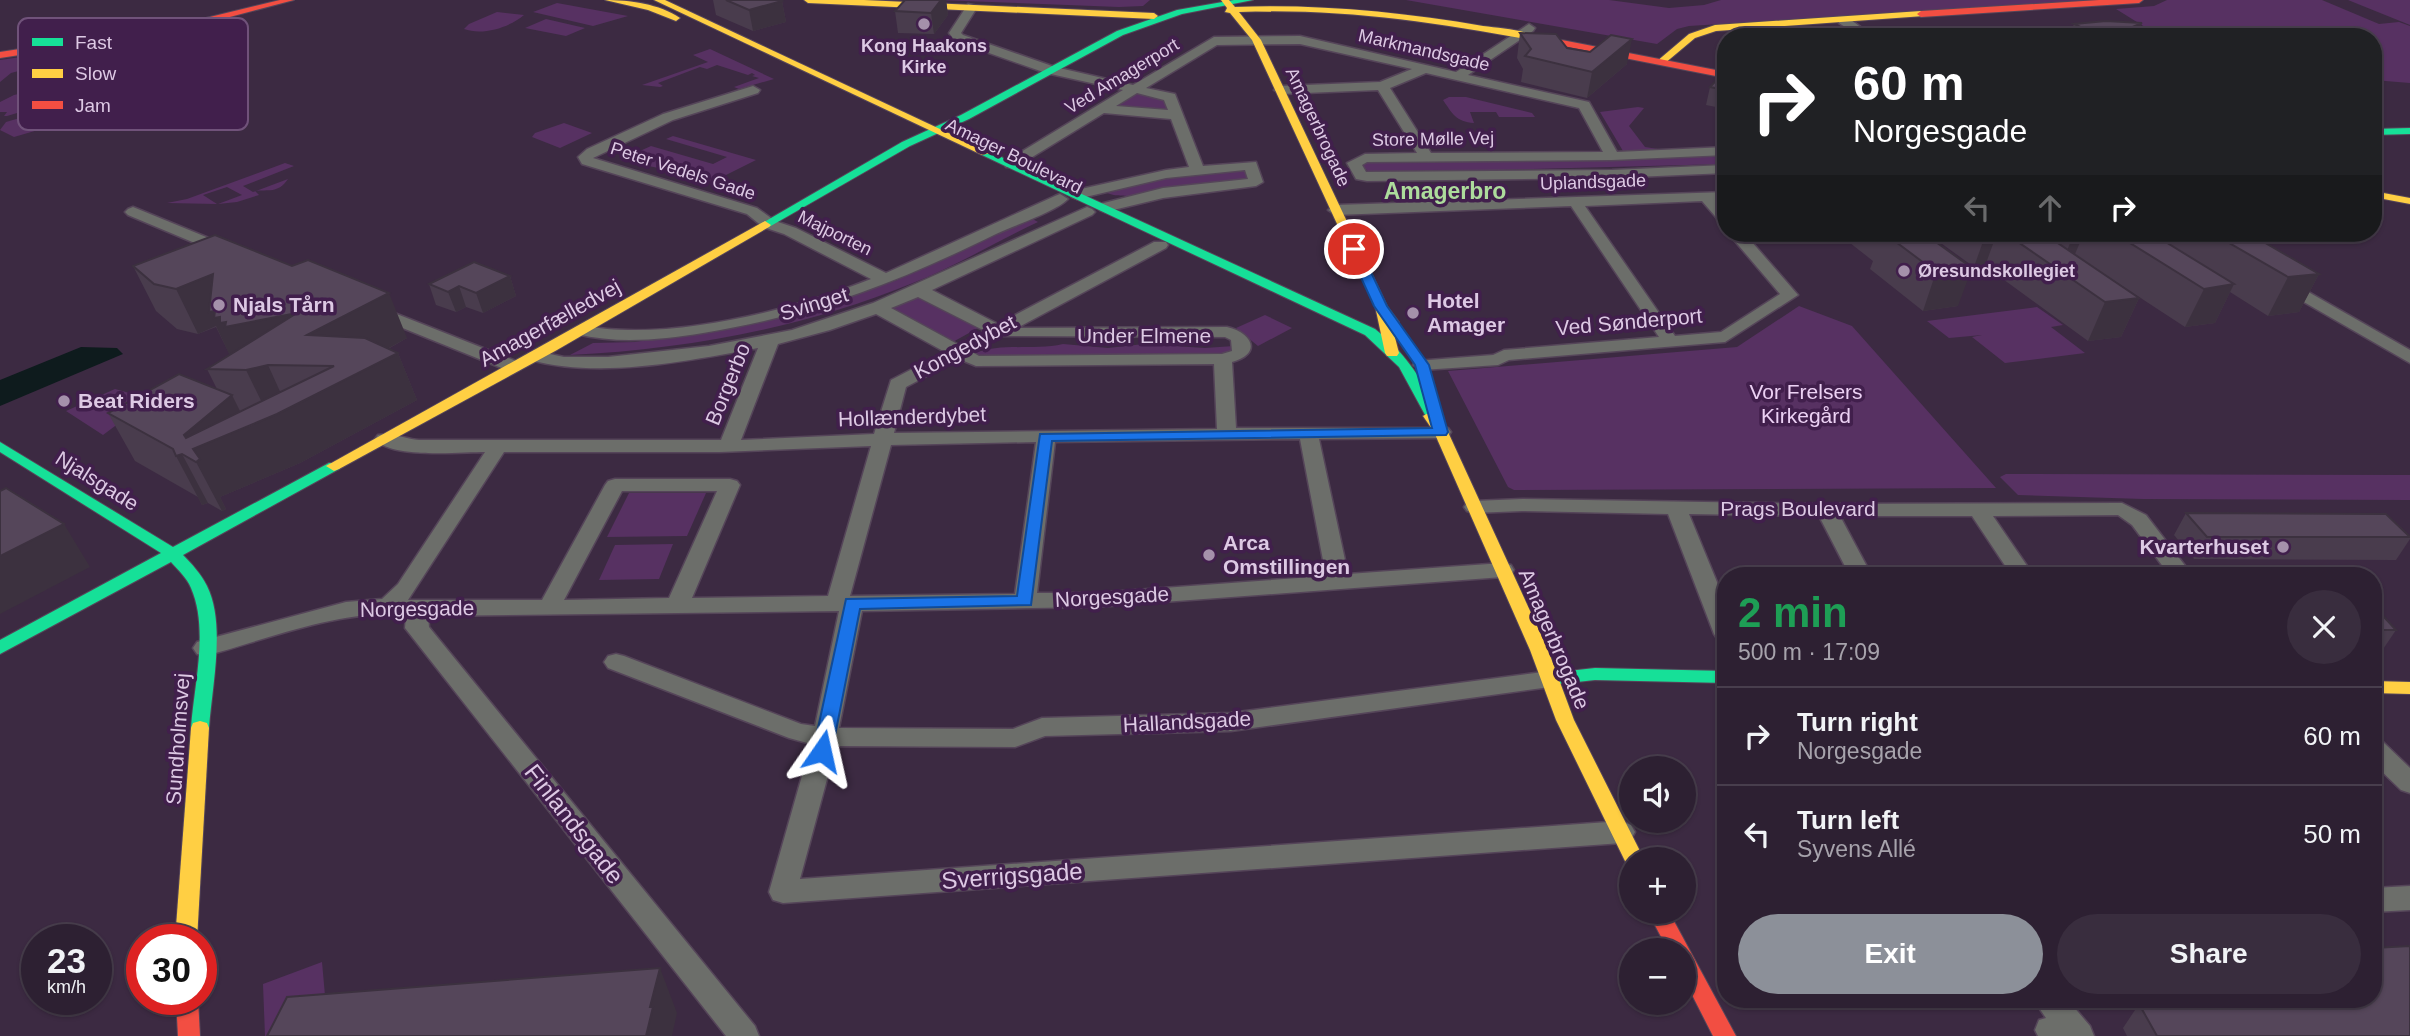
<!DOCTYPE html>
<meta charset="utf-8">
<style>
:root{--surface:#2d2032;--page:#392d3e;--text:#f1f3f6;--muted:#a7a3ac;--line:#483e4d;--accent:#8c9099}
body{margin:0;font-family:Arial,sans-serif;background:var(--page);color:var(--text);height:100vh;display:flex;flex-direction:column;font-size:26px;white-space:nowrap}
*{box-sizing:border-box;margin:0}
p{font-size:23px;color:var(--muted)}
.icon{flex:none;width:38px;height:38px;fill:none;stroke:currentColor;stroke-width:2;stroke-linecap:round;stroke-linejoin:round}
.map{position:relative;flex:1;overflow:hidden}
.drawer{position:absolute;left:1717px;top:567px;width:665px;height:441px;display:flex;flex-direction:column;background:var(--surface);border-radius:28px;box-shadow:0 2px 5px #0004,0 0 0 2px var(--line)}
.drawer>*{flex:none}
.banner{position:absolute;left:1717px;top:28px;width:665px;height:214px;border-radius:28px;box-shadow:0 2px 5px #0004,0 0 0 2px var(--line);background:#202124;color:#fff;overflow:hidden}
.fabs{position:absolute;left:1619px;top:756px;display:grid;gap:14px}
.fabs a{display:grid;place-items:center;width:77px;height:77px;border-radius:50%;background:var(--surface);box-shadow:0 2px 5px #0004,0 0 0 2px var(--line);font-size:35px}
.speed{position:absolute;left:21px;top:924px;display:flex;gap:14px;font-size:35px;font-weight:700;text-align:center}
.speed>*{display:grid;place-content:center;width:91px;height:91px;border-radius:50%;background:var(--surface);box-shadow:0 2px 5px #0004,0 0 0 2px var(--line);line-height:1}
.speed small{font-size:18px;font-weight:400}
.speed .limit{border:10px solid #d22;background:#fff;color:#111}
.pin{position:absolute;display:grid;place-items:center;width:60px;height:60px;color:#fff;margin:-30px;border:4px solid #fff;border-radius:50%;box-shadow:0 2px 7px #0007}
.me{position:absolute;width:77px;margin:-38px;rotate:11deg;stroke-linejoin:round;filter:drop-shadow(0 0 5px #0008)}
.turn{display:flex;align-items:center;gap:24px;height:147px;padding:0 21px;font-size:32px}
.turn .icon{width:91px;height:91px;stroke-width:2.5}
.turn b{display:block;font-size:49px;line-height:60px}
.lanes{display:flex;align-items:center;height:66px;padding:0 21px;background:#0003;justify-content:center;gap:35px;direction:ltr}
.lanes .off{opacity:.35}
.round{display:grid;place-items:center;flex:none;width:74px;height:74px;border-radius:37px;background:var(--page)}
.overview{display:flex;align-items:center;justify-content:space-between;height:119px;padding:0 21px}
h1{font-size:42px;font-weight:700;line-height:52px;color:#1e9e55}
.primary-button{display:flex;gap:14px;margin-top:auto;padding:14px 21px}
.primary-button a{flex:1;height:80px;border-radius:42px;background:var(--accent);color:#fff;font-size:28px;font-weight:700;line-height:80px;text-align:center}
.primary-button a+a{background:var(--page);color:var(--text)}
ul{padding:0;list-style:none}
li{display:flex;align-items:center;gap:21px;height:98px;padding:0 21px;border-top:2px solid var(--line)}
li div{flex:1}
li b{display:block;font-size:26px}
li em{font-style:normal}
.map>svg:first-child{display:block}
</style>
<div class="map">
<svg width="2410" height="1036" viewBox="0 0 2410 1036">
<rect width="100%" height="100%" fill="#3c2a42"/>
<g fill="#573162">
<path d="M937 0H1150L1143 6 1119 7Z"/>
<path d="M1406 0H1609L1669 8 1704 5 1721 0H2100L1689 26 1677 29 1657 44Z"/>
<path d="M2167 0H2322L2379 24 2399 22 2410 26V83L2373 80V37H2161L2116 9 2154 6Z"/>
<path d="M2348 0H2410V25Z"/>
<path d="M557 3 628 16 593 26 533 12Z"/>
<path d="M497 12 524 15C510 27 483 36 464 29L469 24Z"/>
<path d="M546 19 585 28 566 36 525 28Z"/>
<path d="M132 41 11 73 0 82V60Z"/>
<path d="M710 49 774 79 739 89 734 87 759 78 752 76 755 75 752 73 748 75 717 65 707 69 700 67 658 83 663 86 660 87 642 85 708 62 693 55Z"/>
<path d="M32 91 38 93 48 91 46 96 39 98 36 104 44 105 7 116H4L7 112H0V102L14 95Z"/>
<path d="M1138 93 1163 99 1168 111 1114 106Z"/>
<path d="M1449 97H1466L1532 113 1535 117H1499L1496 112H1470L1474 123C1456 122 1452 113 1443 100Z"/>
<path d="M71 103 75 104 52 111 69 121 14 137 0 130 6 122Z"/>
<path d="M1638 107 1644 108 1629 126 1645 147 1658 149 1623 151 1600 112Z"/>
<path d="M564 123 592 133 560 148 532 137 535 133Z"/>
<path d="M673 136 756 160 704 186 696 184 700 180C688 177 676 178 665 174L668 172 663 169 620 160 651 146 713 164 727 157 666 139Z"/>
<path d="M1726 154 1725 164 1386 173 1369 172 1361 165 1367 163 1600 160Z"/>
<path d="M285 163 294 166 243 186 253 192 288 179C278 194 268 189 255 191L259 195 237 202 218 204 242 195 227 187 203 195 217 204 167 203 187 199Z"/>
<path d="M1242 169 1246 170 1249 178 1247 180 1132 197C1121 194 1117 198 1103 191L1161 178Z"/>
<path d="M1027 216 1038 222C996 242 956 266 913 283 803 328 688 349 570 355L593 343 635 342 747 324 835 302 897 280Z"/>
<path d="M920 296 978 328 951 343 889 309Z"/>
<path d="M1799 306 1852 326 1996 488 1514 490 1508 487 1448 371 1737 347Z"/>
<path d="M2037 307 2063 325 2051 327 2085 353 2005 363 1972 337 1982 335 1949 338 1927 321Z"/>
<path d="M1265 315 1292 328 1258 346 1236 328Z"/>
<path d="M1063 344 1108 348 1144 344 1205 348 1234 346 1233 353 1226 355 977 358 973 354C1001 342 1033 351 1063 344Z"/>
<path d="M115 389 151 399 103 435 66 411Z"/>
<path d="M2006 474 2410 475V500L2143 499 2018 495 2000 477Z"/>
<path d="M629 493H706L687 536 607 537Z"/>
<path d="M673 544 659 579 599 580 615 545Z"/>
<path d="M2204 569H2281L2287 576H2209Z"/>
<path d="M322 962 328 1029 309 1036H265L263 984Z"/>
</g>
<path fill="#0e1b1d" d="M81 347 117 348 123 354 0 406V380Z"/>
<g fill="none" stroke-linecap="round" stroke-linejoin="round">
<g stroke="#554559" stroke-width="3">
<g id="street">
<path d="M968 4 978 6 961 33 963 35 1055 67 1133 85 1214 37 1300 36 1456 72 1529 24 1535 28 1533 31 1468 75 1589 102 1617 152 1726 147V155L1612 160 1367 162 1362 165 1366 172 1612 170 1726 165V173L1612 178 1367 181 1356 179 1347 163 1365 154 1417 153 1378 90 1281 94 1274 90 1281 86 1380 82 1412 69 1300 44 1217 45 1146 88 1175 94 1203 166 1256 162 1263 182 1256 186 1163 198 1105 212 1100 210 1097 207 1100 204 1163 188 1248 179 1245 170 1166 178 1077 199 1072 197 1069 194 1072 191 1166 170 1189 167 1171 119 1104 113 1016 167H1006L1004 164 1006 161 1123 90 1046 73 955 41 949 33ZM1426 73 1579 108 1603 152 1431 153 1390 88ZM1137 93 1164 100 1168 110 1116 106Z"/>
<path d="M1839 17H1847L1874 37H1860L1839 23Z"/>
<path d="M753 86 760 90 758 93 673 120 593 158 757 208 775 221 796 228 886 273 1055 196 1060 194 1068 199C1057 211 1013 226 996 234 896 283 814 315 703 333 660 340 618 344 576 334L573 330 582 325C663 343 794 310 871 279L784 234 763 227 747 214 582 164 578 157 587 149 663 114Z"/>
<path d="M1726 192V201H1718L1726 210V225L1721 223 1702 201 1585 206 1675 336 1721 332 1780 294 1728 233H1744L1798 295 1725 342 1509 360 1498 365 1422 370 1413 365 1416 361 1493 355 1504 350 1659 337 1571 206 1336 215 1328 210 1336 205Z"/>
<path d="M133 207 233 248 235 251 227 256 221 254 128 215 125 212 128 209Z"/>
<path d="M1087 207 1092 209 1095 212 1092 215 932 290 998 324 1154 242H1166L1168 245 1166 248 1017 328 1227 327C1253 333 1262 354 1232 362L1236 428H1448L1451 432 1448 436 1441 438 1319 439 1348 574 1503 563 1511 565 1514 570 1511 575 1503 577 1095 607 862 611 839 728 1013 729 1042 718 1231 713 1550 671 1558 673 1562 679 1558 685 1550 687 1231 731 1045 736 1015 747 836 746 800 879 1622 821 1631 825 1635 832 1631 839 1622 843 783 903 773 900 769 892 811 744 789 738 608 668 604 662 608 656 616 654 624 656 801 724 815 726 839 611 428 616 429 627 755 1026 759 1036H726L409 633 405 628 406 615C341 609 268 639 205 656L197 654 193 648 197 642 346 602 382 599 398 584 485 452C459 452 391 459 375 439L378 435C391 432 405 439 419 440H721L758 348C687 361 600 379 530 360L527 356 530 352 536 351 564 357H608L709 346 792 330 873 303ZM918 297 985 331 959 345 891 308ZM876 314 945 352 891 380 874 434 741 440 778 344 830 330ZM1001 336 1225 337 1231 340 1232 351 1222 354 979 356 972 352ZM959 359 976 366 1214 364 1217 429 894 433 906 387ZM1300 439 1326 576 1095 593H1037L1055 442ZM1036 442 1015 594 850 596 891 445ZM871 446 828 596 692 598 740 485 737 481 730 479H615L608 481 605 485 542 600H408L504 452H720ZM622 491H717L669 598 564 600Z"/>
<path d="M2282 277 2410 350V363L2276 286 2274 282 2276 278Z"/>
<path d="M374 305 521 363 524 367 515 372 509 371 368 314 365 310 368 306Z"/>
<path d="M1522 499 1826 504 2122 503 2146 515 2193 576H2170L2132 525 2118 515 1993 516 2034 576H2012L1972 516H1840L1872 576H1850L1819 516 1689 514 1726 604V642L1718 640 1714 634 1668 514 1522 511 1474 513 1467 511 1464 507 1467 503 1474 501Z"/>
<path d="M2373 739 2382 741 2410 768V793L2401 790 2373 763Z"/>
<path d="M2410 886V910L2373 912V888Z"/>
<path d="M2033 999H2067L2090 1026 2094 1036H2038L2035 1030 2039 1020 2046 1018Z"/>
</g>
</g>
<g stroke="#554559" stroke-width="2">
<g id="fast">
<path d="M1234 0H1253L1182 14 1123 35 969 119 910 146 769 227H761L759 225 902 142 961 115 1117 31 1177 10Z"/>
<path d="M2410 128V134L2373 135V129Z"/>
<path d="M986 150 1375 329C1410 356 1430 392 1448 432L1446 435H1436L1399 367 1365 335 982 155 981 153Z"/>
<path d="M0 442 173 547 329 463H339L342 466 339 469 183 555C192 564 201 574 207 586 226 624 212 686 209 728L207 733 200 735 193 733 191 728C194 685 209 629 191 588 187 578 178 570 171 562L0 654V640L161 553 0 452Z"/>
<path d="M1595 668 1726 671V683L1595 680 1550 685 1544 683 1541 679 1544 675 1550 673Z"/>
</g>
</g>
<g stroke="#554559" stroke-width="2">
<g id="slow">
<path d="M605 0C629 0 660 4 680 18L676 21 648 10Z"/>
<path d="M654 0H665L991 153 982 155Z"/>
<path d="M804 0H864L1154 13 1158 16 1154 19 808 3Z"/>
<path d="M1221 0H1229L1235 7C1319 4 1401 12 1483 26 1499 28 1522 29 1536 37L1531 40C1434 22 1338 8 1239 12L1261 40 1387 306 1399 322 1392 326 1399 353 1397 356H1387L1385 353 1375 306 1252 40 1230 13 1225 12 1227 8Z"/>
<path d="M1921 11 1925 14 1924 16 1716 31 1695 38 1664 64 1656 62 1689 34 1715 25Z"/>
<path d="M2373 191 2410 198V204L2373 197Z"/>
<path d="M765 221 771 225 769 227 557 350 339 469 334 471 326 466Z"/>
<path d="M1430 412 1435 413 1448 432 1548 650 1574 720 1644 859H1631V866L1627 865 1624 859 1556 720 1530 650 1434 432 1423 416Z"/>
<path d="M2373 681 2410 682V694L2373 693Z"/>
<path d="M200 721 207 723 209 728 197 940H175L191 728 193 723Z"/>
</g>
</g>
<g stroke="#554559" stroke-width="2">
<g id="jam">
<path d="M280 0H294L177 31 0 58V52L177 25Z"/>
<path d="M2099 0H2143L2139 3 1921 17 1917 14 1921 11Z"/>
<path d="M1531 34 1726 72V78L1528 39 1526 37Z"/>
<path d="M1648 912H1669L1736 1036H1713L1684 979V950H1668Z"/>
<path d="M176 999H198L200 1036H178Z"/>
</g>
</g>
<use href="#street" fill="#6c6e6a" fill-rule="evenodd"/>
<use href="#fast" fill="#16e098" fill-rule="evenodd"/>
<use href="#slow" fill="#ffcf43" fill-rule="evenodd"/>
<use href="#jam" fill="#f24e42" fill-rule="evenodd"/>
</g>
<g fill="#493c4d">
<path d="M713 0H780L782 1 786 22 753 31 716 15Z"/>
<path d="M905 0H946L948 15 934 34 898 33 895 11Z"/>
<path d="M2142 23 2136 37H2069L2074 24Z"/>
<path d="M1520 33 1567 48 1627 64 1587 98 1521 82 1523 69 1517 58Z"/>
<path d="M1726 70V109L1706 105 1710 87Z"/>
<path d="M1847 233H2248L2319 274 2299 312 2268 316 2230 292 2215 323 2185 327 2081 259 2139 298 2121 337 2088 341 1985 266 1974 267 1938 241V243L1958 306 1923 311 1870 269 1873 261 1845 239Z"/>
<path d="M133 266 407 338 388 349 398 353 417 400 300 463 220 497 226 509 222 511 208 503 202 505 198 497 135 461 108 413 217 389 207 369 230 355 216 327 198 334 177 329 156 311Z"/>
<path d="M510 276 516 296 483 313 466 307 456 312 436 305 429 284Z"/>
<path d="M2186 513 2410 536V539L2396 560 2194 559 2174 535Z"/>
<path d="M2306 567 2336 576H2300Z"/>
<path d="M2373 605 2396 630 2375 661H2373Z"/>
<path d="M2235 999H2373L2410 1036H2127L2123 1028 2139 1004 2236 1001Z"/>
</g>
<g fill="#3c313f">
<path d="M941 0H946L948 15 934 34 931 13Z"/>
<path d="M782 1 786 22 753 31 749 10Z"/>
<path d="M2142 23 2136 37H2109Z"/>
<path d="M1632 39 1627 64 1587 98 1592 72Z"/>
<path d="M1986 233H1997L1985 266 1974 267Z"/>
<path d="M2074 233H2084L2075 254 2065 256Z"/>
<path d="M1940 236 1929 267V237Z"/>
<path d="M1972 268 1958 306 1923 311 1936 272Z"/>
<path d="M213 274 297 313 268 365 288 409 398 353 417 400 300 463 220 497 226 509 222 511 196 462 184 435 232 395 248 427 269 417 246 370 231 358 216 326 198 334 176 289Z"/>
<path d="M2319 274 2299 312 2268 316 2288 277Z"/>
<path d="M510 276 516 296 483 313 476 293Z"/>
<path d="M2234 284 2215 323 2185 327 2204 289Z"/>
<path d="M459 286 466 307 456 312 448 292Z"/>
<path d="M389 293 407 338 338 376 334 366 307 335Z"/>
<path d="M2139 298 2121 337 2088 341 2105 302Z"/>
<path d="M182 454 208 503 202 505 176 456Z"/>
<path d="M64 524 90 567 0 614V556Z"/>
<path d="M660 968 677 1013 672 1036H646L650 1007Z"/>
</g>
<g fill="#55465a" stroke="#3c313f" stroke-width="2">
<path d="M726 0H780L782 1 749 10Z"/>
<path d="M905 0H941L931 13 895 11Z"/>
<path d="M2106 21 2142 23 2109 37H2102L2074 24Z"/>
<path d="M1520 33 1556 34 1567 48 1590 52 1611 35 1632 39 1592 72 1525 56 1531 49Z"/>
<path d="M1726 70V90L1710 87Z"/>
<path d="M1884 233H1936L1940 236 1929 237 1972 268 1936 272Z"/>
<path d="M2005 233H2043L2139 298 2105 302Z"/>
<path d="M2114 233H2151L2234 284 2204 289Z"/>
<path d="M2212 233H2248L2319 274 2288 277Z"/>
<path d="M215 235 292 266 308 260 389 293 307 335 365 338 398 353 277 414 193 449 200 459 196 462 182 454 176 456 173 449 108 413 179 374 232 395 184 435 186 438 334 366 268 365 246 370 207 369 297 313 225 327 226 322 220 323V317L214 318 215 311 209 312 213 274 176 289 154 284 133 266Z"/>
<path d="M474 262 510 276 476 293 459 286 448 292 429 284Z"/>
<path d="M6 488 64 524 0 556V491Z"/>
<path d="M2186 513 2386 514 2410 537H2207Z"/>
<path d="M2306 567H2329L2336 576H2313Z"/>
<path d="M2373 605 2396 630H2373Z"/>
<path d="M2410 946V1036H2157L2139 1004 2268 999H2373V948Z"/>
<path d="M660 968 650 1007H653L646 1036H267L287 997Z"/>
</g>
<path fill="#1a73e8" stroke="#114b97" stroke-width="2" d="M1354 246 1360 249 1387 306 1429 365 1448 432 1446 435 1052 441 1031 605 860 609 832 751 829 756H815L813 751 846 599 1017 596 1040 434 1432 428 1415 365 1374 306 1348 249Z"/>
<g fill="#a591ab" stroke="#411f4c" stroke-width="2.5">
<circle cx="924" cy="24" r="7"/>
<circle cx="1904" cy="271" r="7"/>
<circle cx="219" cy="305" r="7"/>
<circle cx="1413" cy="313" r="7"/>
<circle cx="64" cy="401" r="7"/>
<circle cx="2283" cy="547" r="7"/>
<circle cx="1209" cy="555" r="7"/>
</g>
<g text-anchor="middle" stroke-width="7" stroke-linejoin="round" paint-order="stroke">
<g font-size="18" font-weight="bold" fill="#ddc9e4" stroke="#411f4c">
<text x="924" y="52">Kong Haakons<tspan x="924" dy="21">Kirke</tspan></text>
<text x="1918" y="277" text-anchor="start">Øresundskollegiet</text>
</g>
<g font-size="18" fill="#ddc9e4" stroke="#411f4c">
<text transform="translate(1424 50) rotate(13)" y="6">Markmandsgade</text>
<text transform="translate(1122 76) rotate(-31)" y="6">Ved Amagerport</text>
<text transform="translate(1318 127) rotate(65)" y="6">Amagerbrogade</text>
<text transform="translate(1433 139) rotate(-1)" y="6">Store Mølle Vej</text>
<text transform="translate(1014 156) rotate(26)" y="6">Amager Boulevard</text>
<text transform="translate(683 171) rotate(18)" y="6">Peter Vedels Gade</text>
<text transform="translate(1593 182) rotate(-2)" y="6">Uplandsgade</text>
<text transform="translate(835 233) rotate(26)" y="6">Majporten</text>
</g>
<g font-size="21" font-weight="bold" fill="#ddc9e4" stroke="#411f4c" text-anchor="start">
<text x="1427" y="308">Hotel<tspan x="1427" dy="24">Amager</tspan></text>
<text x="233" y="312">Njals Tårn</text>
<text x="78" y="408">Beat Riders</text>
<text x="1223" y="550">Arca<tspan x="1223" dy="24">Omstillingen</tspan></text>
<text x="2269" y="554" text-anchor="end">Kvarterhuset</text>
</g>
<g font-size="21" fill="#ddc9e4" stroke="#411f4c">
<text transform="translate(814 304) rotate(-17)" y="7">Svinget</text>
<text transform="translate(1629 322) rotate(-5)" y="7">Ved Sønderport</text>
<text transform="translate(550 323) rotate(-29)" y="7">Amagerfælledvej</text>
<text x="1144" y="343">Under Elmene</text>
<text transform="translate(965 347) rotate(-28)" y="7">Kongedybet</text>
<text transform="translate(728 384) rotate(-68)" y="7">Borgerbo</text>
<text transform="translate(912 417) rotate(-2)" y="7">Hollænderdybet</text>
<text transform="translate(97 481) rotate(32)" y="7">Njalsgade</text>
<text x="1798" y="516">Prags Boulevard</text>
<text transform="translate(1112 597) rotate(-3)" y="7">Norgesgade</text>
<text transform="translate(417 609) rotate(-1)" y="7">Norgesgade</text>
<text transform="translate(1554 639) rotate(67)" y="7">Amagerbrogade</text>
<text transform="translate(1187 722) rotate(-3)" y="7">Hallandsgade</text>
<text transform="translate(178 739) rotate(-86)" y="7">Sundholmsvej</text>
</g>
<g font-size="21" fill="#ecd1f4" stroke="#411f4c">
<text x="1806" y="399">Vor Frelsers<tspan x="1806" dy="24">Kirkegård</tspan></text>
</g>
<g font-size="23" font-weight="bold" fill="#addc9c" stroke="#411f4c">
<text x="1445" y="199">Amagerbro</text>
</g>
<g font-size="24" fill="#ddc9e4" stroke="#411f4c">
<text transform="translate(574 824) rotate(52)" y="8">Finlandsgade</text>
<text transform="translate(1012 876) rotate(-4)" y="8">Sverrigsgade</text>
</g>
</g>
<rect x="18" y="18" width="230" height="112" rx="10" fill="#411f4c" stroke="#70527a" stroke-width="2"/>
<rect x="32" y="38" width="31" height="8" fill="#16e098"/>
<rect x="32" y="69" width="31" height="9" fill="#ffcf43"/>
<rect x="32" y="101" width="31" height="8" fill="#f24e42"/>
<g font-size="19" fill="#ddc9e4">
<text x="75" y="49">Fast</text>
<text x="75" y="80">Slow</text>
<text x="75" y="112">Jam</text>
</g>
</svg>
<div class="fabs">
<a><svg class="icon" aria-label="sound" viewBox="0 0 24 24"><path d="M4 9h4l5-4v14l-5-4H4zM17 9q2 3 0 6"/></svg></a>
<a>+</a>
<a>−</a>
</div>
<div class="speed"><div>23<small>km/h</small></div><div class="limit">30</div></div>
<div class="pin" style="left:1354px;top:249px;background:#d93025"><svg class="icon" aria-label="arrive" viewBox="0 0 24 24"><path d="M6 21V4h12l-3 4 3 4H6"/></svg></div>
<svg class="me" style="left:822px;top:751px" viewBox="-20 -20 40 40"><path d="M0-17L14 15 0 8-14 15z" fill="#1a73e8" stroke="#fff" stroke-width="4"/></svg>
<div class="banner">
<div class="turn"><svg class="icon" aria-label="right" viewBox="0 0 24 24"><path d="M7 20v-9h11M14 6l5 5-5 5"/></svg><div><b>60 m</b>Norgesgade</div></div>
<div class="lanes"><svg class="icon off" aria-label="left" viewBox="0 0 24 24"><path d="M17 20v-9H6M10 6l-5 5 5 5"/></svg><svg class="icon off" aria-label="ahead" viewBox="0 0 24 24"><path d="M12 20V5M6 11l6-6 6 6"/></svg><svg class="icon" aria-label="right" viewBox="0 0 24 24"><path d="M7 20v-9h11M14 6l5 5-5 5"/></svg></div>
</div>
<section class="drawer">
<div class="overview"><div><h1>2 min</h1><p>500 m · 17:09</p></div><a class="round"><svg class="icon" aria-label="close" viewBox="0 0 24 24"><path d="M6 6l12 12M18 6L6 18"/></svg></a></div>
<ul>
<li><svg class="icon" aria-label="right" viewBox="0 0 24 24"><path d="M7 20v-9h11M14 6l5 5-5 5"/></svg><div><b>Turn right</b><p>Norgesgade</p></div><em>60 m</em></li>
<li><svg class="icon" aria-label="left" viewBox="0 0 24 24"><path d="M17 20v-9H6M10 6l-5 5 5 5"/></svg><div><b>Turn left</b><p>Syvens Allé</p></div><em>50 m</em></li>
</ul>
<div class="primary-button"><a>Exit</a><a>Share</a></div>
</section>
</div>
